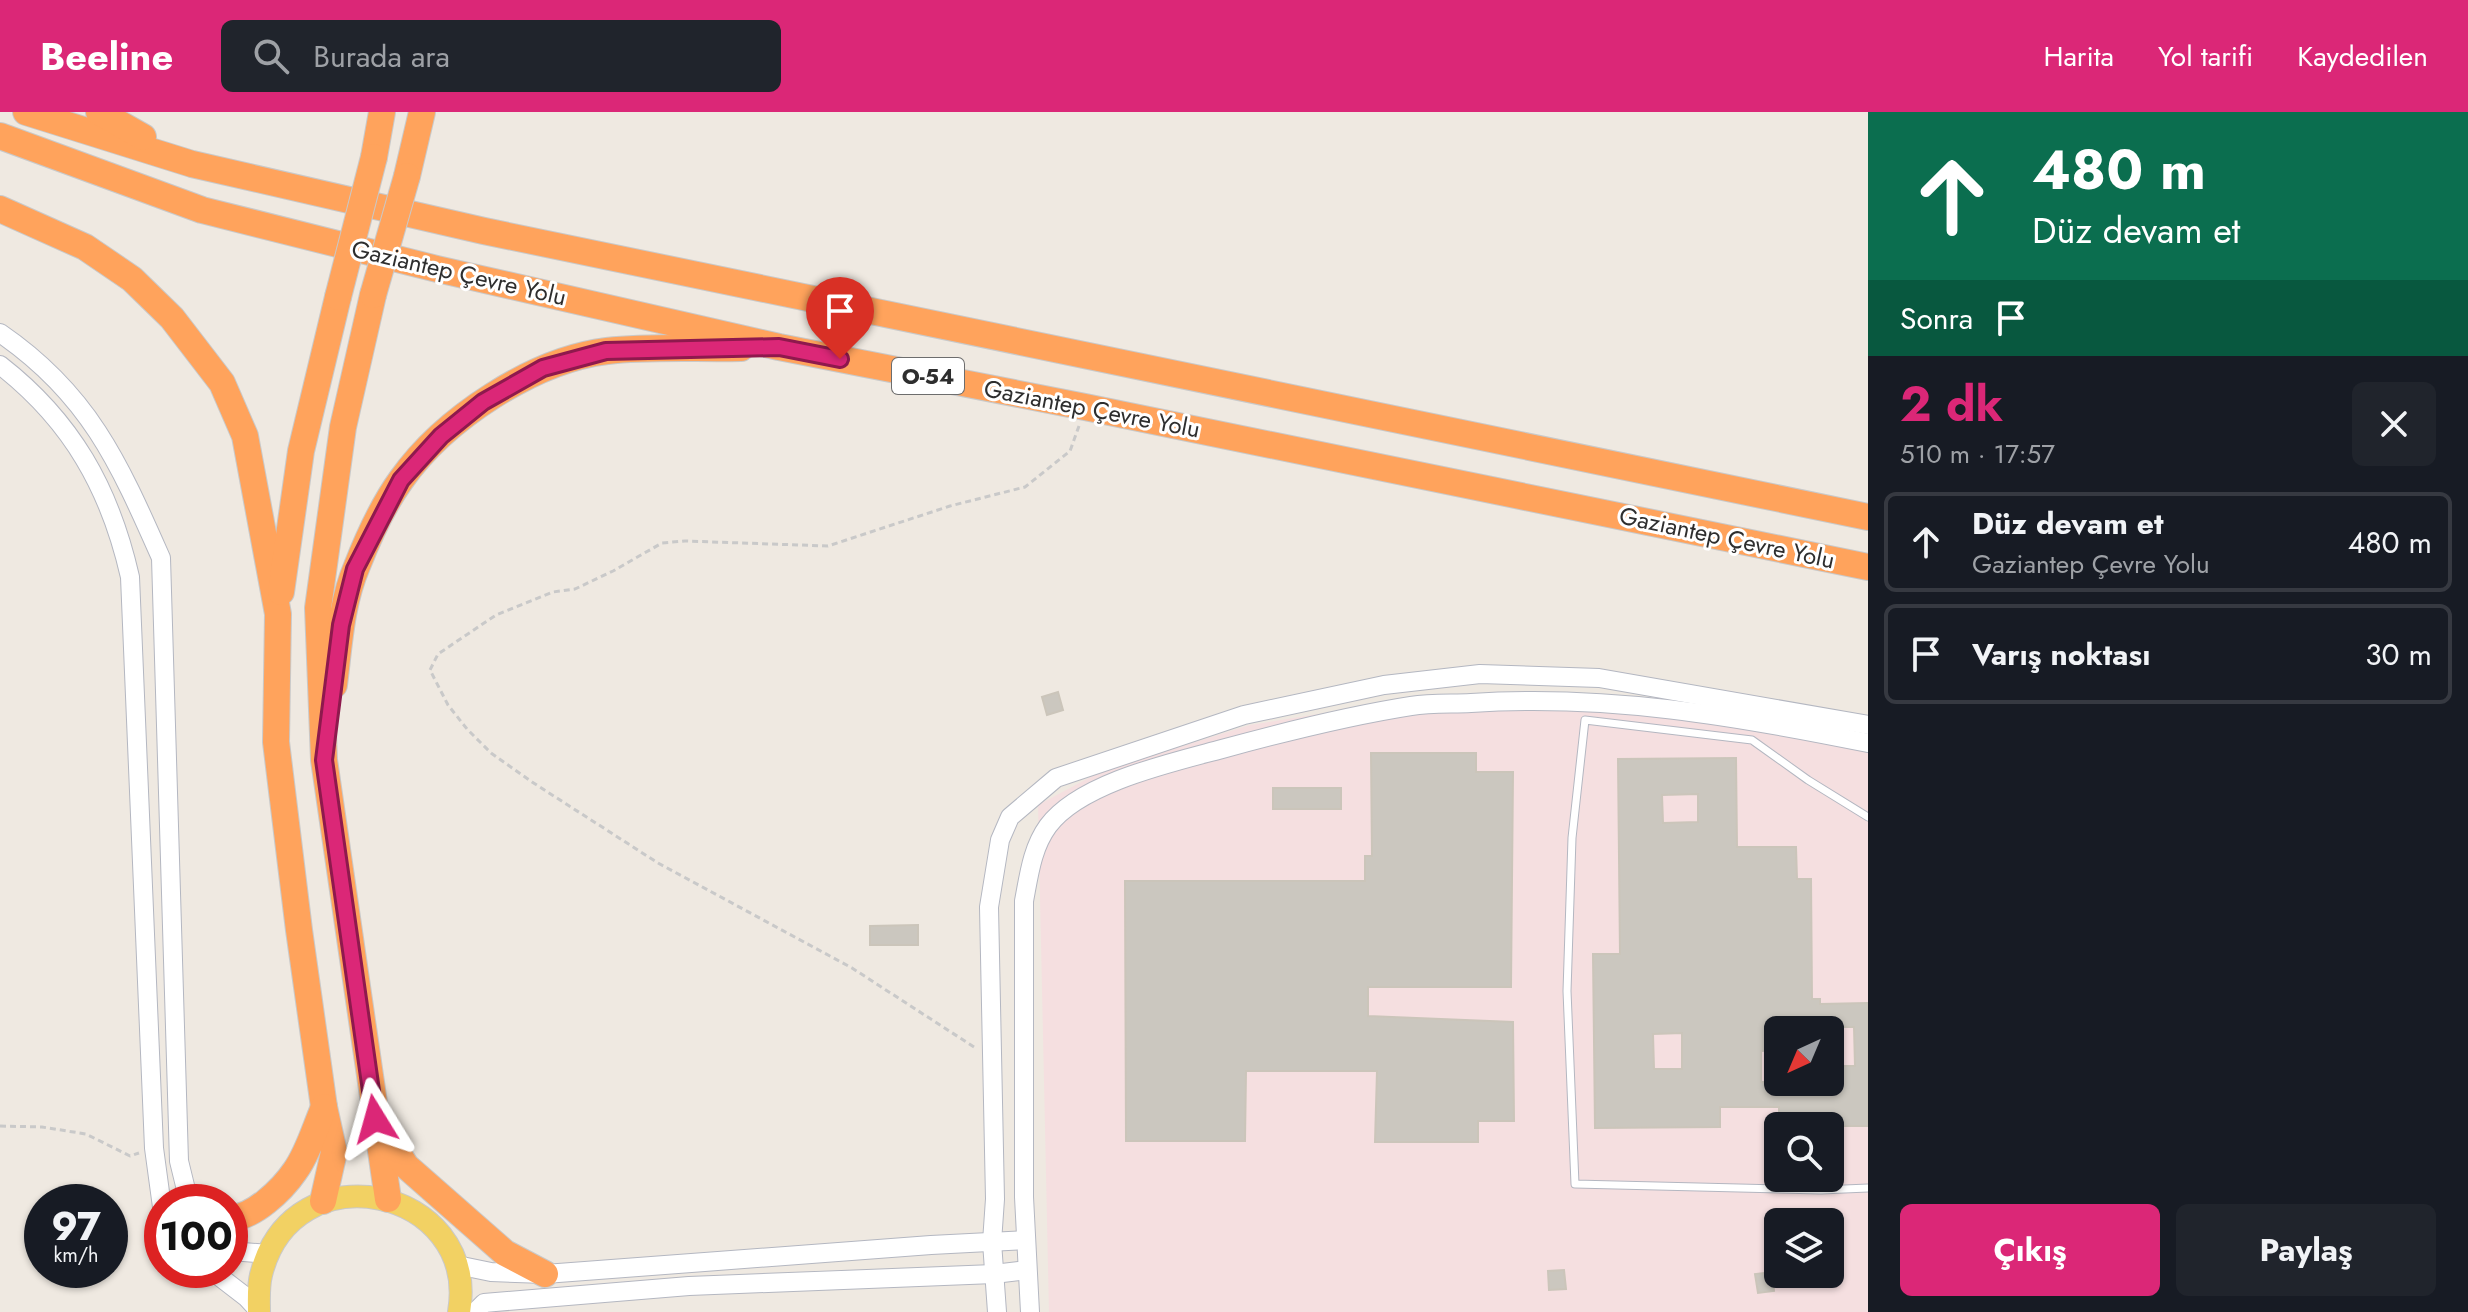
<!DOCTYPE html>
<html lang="tr">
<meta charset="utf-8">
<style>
:root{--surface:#171b24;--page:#20242c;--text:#f1f3f6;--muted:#9ea1a6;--line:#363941;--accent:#db2777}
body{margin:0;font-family:Jost,sans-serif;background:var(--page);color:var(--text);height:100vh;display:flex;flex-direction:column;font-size:30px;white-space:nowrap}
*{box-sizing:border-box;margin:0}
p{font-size:26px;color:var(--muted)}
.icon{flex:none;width:44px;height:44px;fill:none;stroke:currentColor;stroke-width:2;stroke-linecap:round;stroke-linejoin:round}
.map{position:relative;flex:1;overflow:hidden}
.sheet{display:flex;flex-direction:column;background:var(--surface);width:600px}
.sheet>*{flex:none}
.hud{background:#0b6e4f;color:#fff;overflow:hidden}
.needle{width:52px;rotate:224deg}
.buttons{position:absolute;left:1764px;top:904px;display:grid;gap:16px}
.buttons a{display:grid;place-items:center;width:80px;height:80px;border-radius:12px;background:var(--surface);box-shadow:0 2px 6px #0004;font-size:40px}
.speed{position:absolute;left:24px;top:1072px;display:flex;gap:16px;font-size:40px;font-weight:700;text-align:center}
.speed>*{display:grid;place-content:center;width:104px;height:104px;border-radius:50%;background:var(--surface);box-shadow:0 2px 6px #0004;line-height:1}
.speed small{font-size:20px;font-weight:400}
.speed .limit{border:12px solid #d22;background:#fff;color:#111}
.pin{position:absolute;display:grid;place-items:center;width:68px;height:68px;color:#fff;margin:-82px -34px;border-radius:50% 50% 50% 0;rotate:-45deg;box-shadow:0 0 8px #0007}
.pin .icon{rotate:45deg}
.me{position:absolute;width:88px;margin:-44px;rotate:352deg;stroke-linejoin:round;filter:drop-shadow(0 0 6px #0008)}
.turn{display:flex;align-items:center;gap:28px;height:168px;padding:0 32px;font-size:36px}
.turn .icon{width:104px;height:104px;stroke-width:2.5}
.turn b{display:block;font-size:56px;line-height:68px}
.then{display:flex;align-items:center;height:76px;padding:0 32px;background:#0003;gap:16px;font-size:30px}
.round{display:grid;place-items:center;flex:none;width:84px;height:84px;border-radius:12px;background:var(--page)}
.summary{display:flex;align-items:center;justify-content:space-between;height:136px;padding:0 32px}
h1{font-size:48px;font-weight:700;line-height:60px;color:var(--accent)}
.button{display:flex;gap:16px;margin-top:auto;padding:16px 32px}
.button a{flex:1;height:92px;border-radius:12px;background:var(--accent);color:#fff;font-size:32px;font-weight:700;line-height:92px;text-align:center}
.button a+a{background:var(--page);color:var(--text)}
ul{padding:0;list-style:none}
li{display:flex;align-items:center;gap:24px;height:100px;margin:0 16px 12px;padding:0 16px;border:4px solid var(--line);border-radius:12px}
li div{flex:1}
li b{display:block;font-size:30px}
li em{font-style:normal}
header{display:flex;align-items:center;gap:48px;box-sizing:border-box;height:112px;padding:0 40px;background:var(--accent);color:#fff}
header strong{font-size:38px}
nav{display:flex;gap:44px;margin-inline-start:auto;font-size:28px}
.search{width:560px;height:72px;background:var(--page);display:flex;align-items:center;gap:20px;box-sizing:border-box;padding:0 28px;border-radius:12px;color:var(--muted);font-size:30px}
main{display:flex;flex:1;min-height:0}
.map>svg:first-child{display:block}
</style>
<header>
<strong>Beeline</strong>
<div class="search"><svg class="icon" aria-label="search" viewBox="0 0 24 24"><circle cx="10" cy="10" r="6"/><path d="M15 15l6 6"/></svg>Burada ara</div>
<nav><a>Harita</a><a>Yol tarifi</a><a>Kaydedilen</a></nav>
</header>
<main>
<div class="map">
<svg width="1868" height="1200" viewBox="0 0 1868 1200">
<rect width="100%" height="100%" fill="#efe9e1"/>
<path fill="#f5dfe0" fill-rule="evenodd" d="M1593 582 1868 632V1200H1049L1038 693 1100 660 1250 613 1343 598ZM1778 918H1830V970H1778ZM1778 1014H1830V1066H1778ZM1778 1110H1830V1162H1778Z"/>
<g fill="#cbc7bf" stroke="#cbc5ba" stroke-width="2" fill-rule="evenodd">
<path d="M1058 580 1063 598 1047 603 1042 585Z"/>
<path d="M1371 641H1476V660H1513L1511 875H1368V904L1513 910 1514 1009H1478V1030H1375L1377 959H1246L1245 1029H1126L1125 769H1365V744H1372Z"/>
<path d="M1736 646 1737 735H1796L1797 767H1811L1812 887H1820V892L1868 891V1014H1779V995H1720V1015L1595 1016 1593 842H1620L1618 647ZM1698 682V710L1663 711 1662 683ZM1823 915H1854L1855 954H1830V970H1761V939L1778 938V918H1824ZM1682 921V957H1654L1653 922Z"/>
<rect x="1273" y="676" width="68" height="21"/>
<path d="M918 813V833H870V814Z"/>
<path d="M1564 1158 1566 1177 1549 1178 1548 1159Z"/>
<path d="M1772 1160 1774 1179 1758 1181 1755 1162Z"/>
</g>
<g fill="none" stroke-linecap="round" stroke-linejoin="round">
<g stroke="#b4b7c1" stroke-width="9">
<path id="service" d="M1868 705 1808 668 1752 628 1585 608 1572 726 1567 879 1575 1072 1821 1078 1868 1076"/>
</g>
<g stroke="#b4b7c1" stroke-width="20">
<g id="tertiary">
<path d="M0 221C89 282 119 351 161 446L179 1049 189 1090"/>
<path d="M0 253C72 309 110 377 130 465L154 1036 162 1095"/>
<path d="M230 1139 269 1142"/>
<path d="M457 1153 491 1160 545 1162 931 1133 1026 1128"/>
<path d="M211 1158 246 1185 259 1199"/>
<path d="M475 1200 484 1191 689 1174 994 1162 1027 1158"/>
<path d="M997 1200 992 1130 995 1087 989 795 1000 728 1010 705 1056 666 1244 603 1384 573 1480 562 1599 566 1868 613"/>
<path d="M1030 1200 1024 1085V789C1029 763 1032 736 1048 714 1080 671 1170 651 1222 637 1284 620 1347 604 1411 594 1431 591 1451 592 1471 591 1608 582 1735 604 1868 631"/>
</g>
</g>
<g stroke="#c9c9c9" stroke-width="24">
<path id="primary" d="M259 1200C259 1189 258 1175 261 1163 292 1035 480 1075 459 1200"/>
</g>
<g stroke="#c9c9c9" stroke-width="28">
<g id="motorway">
<path d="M26 0 192 52 484 119 1868 405"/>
<path d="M99 0 143 25"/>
<path d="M0 24 202 98 437 157 779 235 1085 295 1868 455"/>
<path d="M374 45 382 0"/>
<path d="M407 64 422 0"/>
<path d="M0 97 85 135 132 167 172 206 222 271 245 324 278 502 276 630 299 818 324 995 334 1040 323 1089"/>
<path d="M373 183 343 315 318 496 324 648 388 1087"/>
<path d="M281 480 301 339 338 185"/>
<path d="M334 573C339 534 341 491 357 454 368 426 383 393 401 368 444 307 533 248 607 239 651 234 697 237 741 236"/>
<path d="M380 1014 406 1054 505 1141 545 1162"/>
<path d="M230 1106C253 1106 282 1078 295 1059 308 1041 315 1016 324 995"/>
</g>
</g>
<g stroke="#c9c9c9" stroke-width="3" stroke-dasharray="6 4" stroke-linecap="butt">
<path d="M974 935 852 856 658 751 532 670 491 641 467 617 448 593 430 558 438 542 496 503 553 480 575 477 613 459 662 431 685 429 828 434 950 394 1025 375 1070 339 1079 314"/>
<path d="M0 1014 42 1015 86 1022 130 1044 139 1041"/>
</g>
<use href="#service" stroke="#fff" stroke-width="7"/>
<use href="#tertiary" stroke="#fff" stroke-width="18"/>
<use href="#primary" stroke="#f2d163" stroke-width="22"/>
<use href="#motorway" stroke="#ffa35c" stroke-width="26"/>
<g stroke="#c9c9c9" stroke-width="28" stroke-linecap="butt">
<g id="motorway-bridge">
<path d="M373 183 407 64"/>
<path d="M338 185 374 45"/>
</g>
</g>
<use href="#motorway-bridge" stroke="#ffa35c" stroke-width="26"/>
</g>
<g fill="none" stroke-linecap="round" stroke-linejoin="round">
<g stroke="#8e194d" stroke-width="20">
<path id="route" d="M375 1007 324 648 341 513 355 457 401 368 441 324 483 290 543 256 606 239 779 235 840 247"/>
</g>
<use href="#route" stroke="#db2777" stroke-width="14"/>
</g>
<g text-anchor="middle" stroke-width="6" stroke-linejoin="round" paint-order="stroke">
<rect fill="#fff" stroke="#6d6d6d" stroke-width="2" x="892" y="246" width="72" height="36" rx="6"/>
<g font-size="22" font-weight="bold" fill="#2e2e2e">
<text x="928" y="272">O-54</text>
</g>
<g font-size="24" fill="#2e2e2e" stroke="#fff">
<text transform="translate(459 161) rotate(13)" y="8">Gaziantep Çevre Yolu</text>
<text transform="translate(1092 297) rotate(11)" y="8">Gaziantep Çevre Yolu</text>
<text transform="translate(1727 426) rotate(12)" y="8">Gaziantep Çevre Yolu</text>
</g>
</g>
</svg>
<div class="buttons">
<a><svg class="needle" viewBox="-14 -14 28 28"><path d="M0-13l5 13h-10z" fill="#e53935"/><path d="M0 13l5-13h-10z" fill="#9ea1a6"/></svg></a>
<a><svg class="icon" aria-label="search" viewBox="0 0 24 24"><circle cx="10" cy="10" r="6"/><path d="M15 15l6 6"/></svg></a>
<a><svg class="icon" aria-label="layers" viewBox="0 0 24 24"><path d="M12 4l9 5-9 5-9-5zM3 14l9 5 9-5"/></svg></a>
</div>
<div class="speed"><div>97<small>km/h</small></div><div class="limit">100</div></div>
<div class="pin" style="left:840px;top:247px;background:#d93025"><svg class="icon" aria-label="arrive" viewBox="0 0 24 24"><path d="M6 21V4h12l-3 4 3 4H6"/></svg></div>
<svg class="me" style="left:375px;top:1007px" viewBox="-20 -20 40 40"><path d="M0-17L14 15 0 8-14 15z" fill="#db2777" stroke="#fff" stroke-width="4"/></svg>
</div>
<section class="sheet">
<div class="hud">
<div class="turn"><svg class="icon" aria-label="ahead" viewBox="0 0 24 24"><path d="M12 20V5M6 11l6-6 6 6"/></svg><div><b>480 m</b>Düz devam et</div></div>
<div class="then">Sonra<svg class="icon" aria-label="arrive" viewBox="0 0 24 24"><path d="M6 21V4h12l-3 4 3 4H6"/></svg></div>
</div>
<div class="summary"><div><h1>2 dk</h1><p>510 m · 17:57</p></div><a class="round"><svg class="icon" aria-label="close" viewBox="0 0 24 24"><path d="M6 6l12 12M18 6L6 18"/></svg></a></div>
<ul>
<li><svg class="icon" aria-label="ahead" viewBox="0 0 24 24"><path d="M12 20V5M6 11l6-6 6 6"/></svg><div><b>Düz devam et</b><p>Gaziantep Çevre Yolu</p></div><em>480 m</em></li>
<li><svg class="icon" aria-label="arrive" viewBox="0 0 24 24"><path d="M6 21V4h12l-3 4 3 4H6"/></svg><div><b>Varış noktası</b></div><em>30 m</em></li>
</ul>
<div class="button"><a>Çıkış</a><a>Paylaş</a></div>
</section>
</main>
